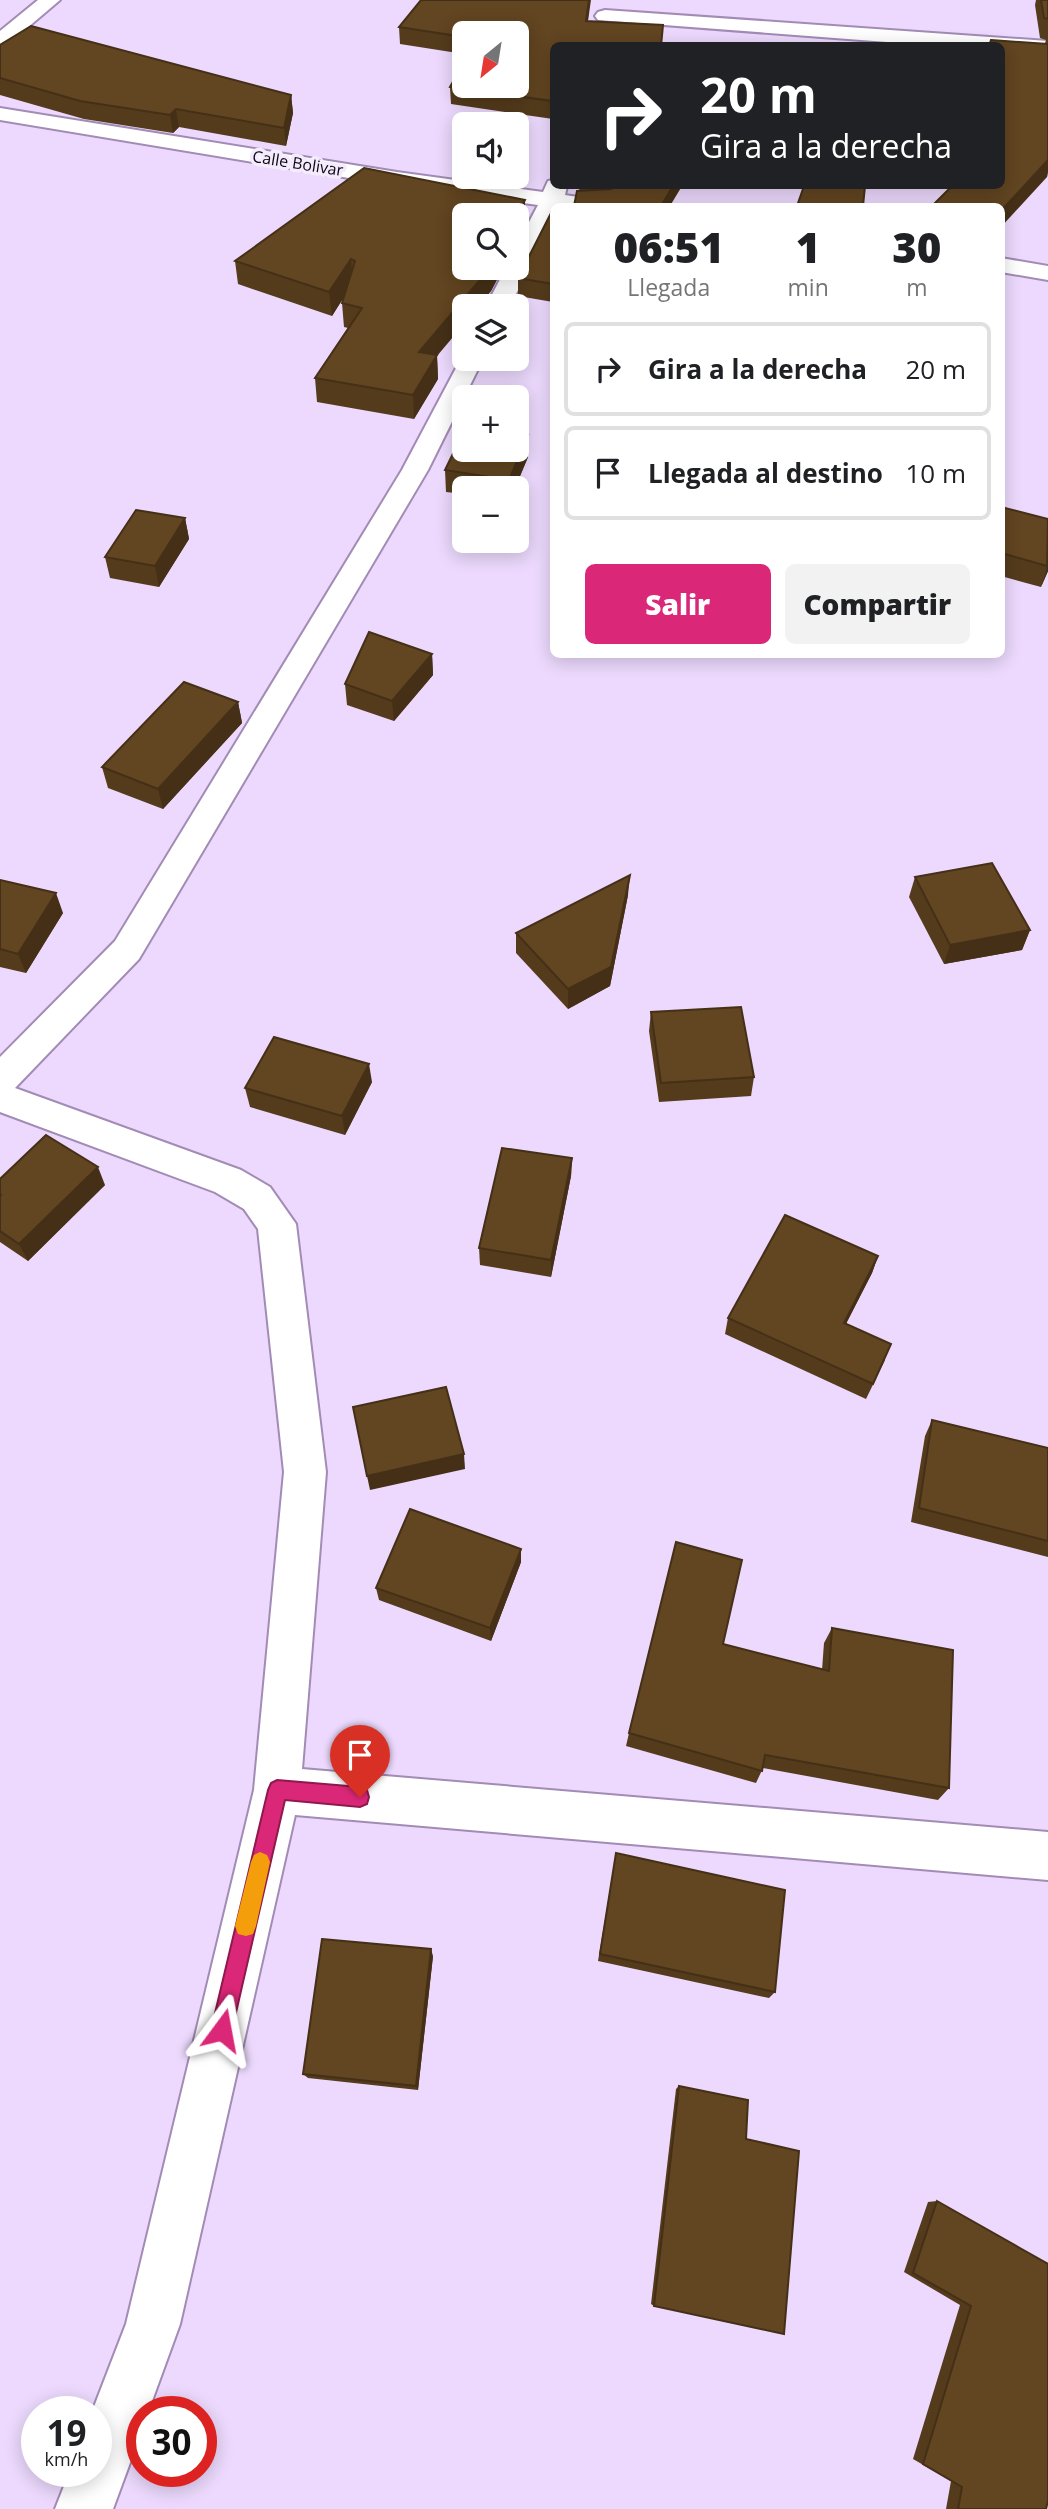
<!DOCTYPE html>
<html lang="es">
<meta charset="utf-8">
<style>
:root{--surface:#fff;--page:#f2f2f2;--text:#202124;--muted:#757577;--line:#e0e0e0;--accent:#db2777}
body{margin:0;font-family:"Open Sans",sans-serif;background:var(--page);color:var(--text);height:100vh;display:flex;flex-direction:column;font-size:26px;white-space:nowrap}
*{box-sizing:border-box;margin:0}
p{font-size:23px;color:var(--muted)}
.icon{flex:none;width:38px;height:38px;fill:none;stroke:currentColor;stroke-width:2;stroke-linecap:round;stroke-linejoin:round}
.map{position:relative;flex:1;overflow:hidden}
.panel{position:absolute;left:550px;top:203px;width:455px;height:455px;display:flex;flex-direction:column;background:var(--surface);border-radius:10px;box-shadow:0 4px 18px #0003}
.panel>*{flex:none}
.top-card{position:absolute;left:550px;top:42px;width:455px;height:147px;border-radius:10px;box-shadow:0 4px 18px #0003;background:#202124;color:#fff;overflow:hidden}
.needle{width:46px;rotate:210deg}
.fabs{position:absolute;left:452px;top:21px;display:grid;gap:14px}
.fabs a{display:grid;place-items:center;width:77px;height:77px;border-radius:10px;background:var(--surface);box-shadow:0 4px 18px #0003;font-size:35px}
.speed{position:absolute;left:21px;top:2396px;display:flex;gap:14px;font-size:35px;font-weight:700;text-align:center}
.speed>*{display:grid;place-content:center;width:91px;height:91px;border-radius:50%;background:var(--surface);box-shadow:0 4px 18px #0003;line-height:1}
.speed small{font-size:18px;font-weight:400}
.speed .limit{border:10px solid #d22;background:#fff;color:#111}
.pin{position:absolute;display:grid;place-items:center;width:60px;height:60px;color:#fff;margin:-72px -30px;border-radius:50% 50% 50% 0;rotate:-45deg;box-shadow:0 0 7px #0007}
.pin .icon{rotate:45deg}
.me{position:absolute;width:77px;margin:-38px;rotate:13deg;stroke-linejoin:round;filter:drop-shadow(0 0 5px #0008)}
.turn{display:flex;align-items:center;gap:24px;height:147px;padding:0 35px;font-size:32px}
.turn .icon{width:91px;height:91px;stroke-width:2.5}
.turn b{display:block;font-size:49px;line-height:60px}
.eta{display:flex;justify-content:space-evenly;align-items:center;height:119px;text-align:center}
.eta b{font-size:42px;font-weight:800;line-height:49px}
.action{display:flex;gap:14px;margin-top:auto;padding:14px 35px}
.action a{flex:1;height:80px;border-radius:10px;background:var(--accent);color:#fff;font-size:28px;font-weight:800;line-height:80px;text-align:center}
.action a+a{background:var(--page);color:var(--text)}
ul{padding:0;list-style:none}
li{display:flex;align-items:center;gap:21px;height:94px;margin:0 14px 10px;padding:0 21px;border:4px solid var(--line);border-radius:10px}
li div{flex:1}
li b{display:block;font-size:26px}
li em{font-style:normal}
.map>svg:first-child{display:block}
</style>
<div class="map">
<svg width="1048" height="2509" viewBox="0 0 1048 2509">
<rect width="100%" height="100%" fill="#ecd9fd"/>
<g fill="none" stroke-linecap="round" stroke-linejoin="round">
<g stroke="#a28bb5" stroke-width="4">
<g id="minor">
<path d="M38 0H60L7 45 0 47V31Z"/>
<path d="M605 10 1048 41V53L1001 50V46H940L598 20 595 16 598 12Z"/>
<path d="M0 108 397 172 543 192 548 181 553 180V186H567L565 195 605 201 608 206H553V220L510 306H486L506 268H516V247L538 205 397 186 0 120Z"/>
<path d="M1001 258 1048 266V280L1001 272Z"/>
<path d="M464 353V359H483L428 470 139 959 15 1088 241 1170 270 1187 296 1224 326 1472 302 1769 1048 1832V1880L295 1815 180 2324 148 2412H142V2430L113 2509H55L70 2471H96V2412H92L126 2324 254 1790 284 1472 258 1229 244 1209 215 1192 0 1112V1057L115 941 402 470Z"/>
</g>
</g>
<use href="#minor" fill="#fff" fill-rule="evenodd"/>
</g>
<g fill="#543b1c">
<path d="M421 0H591L588 21 553 46V119L451 104 450 87 516 33H464V54L400 44 399 27Z"/>
<path d="M1036 0H1048V171L1047 177 1001 186 1046 40 1040 38 1035 5Z"/>
<path d="M0 45 291 95 293 113 286 146 179 127 173 133 84 119 0 95Z"/>
<path d="M580 186H682L579 191Z"/>
<path d="M525 200V223L464 268H503L491 291 478 306H464L437 356 438 379 414 419 317 402 315 378 348 328 344 327 342 303 343 298 332 316 238 284 235 261Z"/>
<path d="M553 211V302L518 296V278Z"/>
<path d="M528 457 515 488H464V494L446 492 445 470Z"/>
<path d="M1001 507 1048 519V571L1041 587 1001 576Z"/>
<path d="M185 518 189 539 159 587 110 578 105 557Z"/>
<path d="M432 654 433 675 394 721 347 705 345 684Z"/>
<path d="M238 702 242 723 163 809 108 788 102 767Z"/>
<path d="M915 877 1030 930 1022 950 944 964 909 897Z"/>
<path d="M0 880 63 913 26 973 0 967Z"/>
<path d="M628 895 610 986 568 1009 516 953V933Z"/>
<path d="M651 1012 754 1077 751 1096 659 1102 649 1031Z"/>
<path d="M372 1082 345 1135 250 1107 245 1088Z"/>
<path d="M572 1158 571 1176 551 1277 480 1265 479 1248Z"/>
<path d="M0 1179 105 1185 28 1261 0 1242Z"/>
<path d="M878 1256 872 1273 846 1324 885 1360 866 1399 725 1334 728 1318Z"/>
<path d="M932 1420 1048 1448V1557L911 1522 925 1436Z"/>
<path d="M521 1562 491 1641 379 1600 376 1588Z"/>
<path d="M832 1628 949 1788 938 1800 763 1768 756 1783 626 1746 629 1733 723 1644 822 1670 824 1643Z"/>
<path d="M616 1853 775 1992 769 1998 598 1961Z"/>
<path d="M433 1956 418 2090 308 2078 303 2074Z"/>
<path d="M679 2086 654 2306 651 2304 676 2089Z"/>
<path d="M937 2201 1046 2509H946L951 2481 913 2459 960 2305 904 2272 928 2202Z"/>
</g>
<g fill="#453017">
<path d="M589 0H590L586 38V21Z"/>
<path d="M291 95 293 113 286 146 284 128Z"/>
<path d="M176 109 179 127 173 133 170 115Z"/>
<path d="M1048 160V171L1047 177 1001 227V211Z"/>
<path d="M673 186H682L670 206H661Z"/>
<path d="M525 200V223L516 241V217Z"/>
<path d="M351 259 353 283 332 316 329 292Z"/>
<path d="M490 268H503L491 291 478 306H464V324L437 356 438 379 414 419 413 395 419 352Z"/>
<path d="M528 435V457L515 488H509V480Z"/>
<path d="M185 518 189 539 159 587 155 566Z"/>
<path d="M1048 564V571L1041 587Z"/>
<path d="M432 654 433 675 394 721 392 701Z"/>
<path d="M238 702 242 723 163 809 158 789Z"/>
<path d="M630 875 628 895 610 986 568 1009V989Z"/>
<path d="M56 893 63 913 26 973 18 954Z"/>
<path d="M1030 930 1022 950 944 964 950 945Z"/>
<path d="M369 1064 372 1082 345 1135 342 1116Z"/>
<path d="M572 1158 571 1176 551 1277V1260Z"/>
<path d="M98 1167 105 1185 28 1261 19 1244Z"/>
<path d="M878 1256 872 1273 838 1339 844 1323Z"/>
<path d="M464 1454 465 1469 370 1490 367 1476Z"/>
<path d="M521 1549V1562L491 1641 490 1628Z"/>
<path d="M431 1949 433 1956 418 2090 416 2086Z"/>
</g>
<g fill="#624521" stroke="#453017" stroke-width="2">
<path d="M421 0H589L586 21 663 25 661 46H553V101L450 87 464 62V86H516V33H464V37L399 27Z"/>
<path d="M1041 0H1048V19L1044 18Z"/>
<path d="M31 26 291 95 284 128 176 109 170 115 80 101 0 78V45Z"/>
<path d="M991 40 1048 44V160L1001 211V206H932L952 186H1001V46H989Z"/>
<path d="M364 168 525 200 516 217V215H464V268H490L419 352 437 355 413 395 315 378 362 308 342 303 355 261 351 259 329 292 235 261Z"/>
<path d="M609 186H673L661 206H574L577 191 611 189Z"/>
<path d="M804 186H865L863 206H797Z"/>
<path d="M552 211H553V284L518 278Z"/>
<path d="M464 431V450H516V434L528 435 509 480 445 470Z"/>
<path d="M1001 507 1048 519 1047 566 1001 553Z"/>
<path d="M136 510 185 518 155 566 105 557Z"/>
<path d="M369 632 432 654 392 701 345 684Z"/>
<path d="M184 682 238 702 158 789 102 767Z"/>
<path d="M992 863 1030 930 950 945 915 877Z"/>
<path d="M630 875 611 967 568 989 516 933Z"/>
<path d="M0 880 56 893 18 954 0 949Z"/>
<path d="M741 1007 754 1077 661 1083 651 1012Z"/>
<path d="M274 1037 369 1064 342 1116 245 1088Z"/>
<path d="M46 1135 98 1167 19 1244 0 1231V1196L1 1195 0 1194V1179Z"/>
<path d="M502 1148 572 1158 551 1260 479 1248Z"/>
<path d="M785 1215 878 1256 844 1323 891 1344 873 1384 728 1318Z"/>
<path d="M446 1387 464 1454 367 1476 353 1407Z"/>
<path d="M932 1420 1048 1448V1541L919 1508Z"/>
<path d="M410 1509 521 1549 490 1628 376 1588Z"/>
<path d="M676 1542 742 1560 723 1644 829 1671 832 1628 953 1650 949 1788 765 1755 762 1771 629 1733Z"/>
<path d="M616 1853 785 1890 775 1992 600 1954Z"/>
<path d="M322 1939 431 1949 416 2086 303 2074Z"/>
<path d="M679 2086 748 2100 746 2139 799 2151 784 2334 654 2306Z"/>
<path d="M937 2201 1048 2264V2501L1046 2509H958L962 2487 923 2464 971 2306 913 2273Z"/>
</g>
<path fill="#db2777" stroke="#8e194d" stroke-width="2" d="M277 1780 360 1787 367 1790 369 1797 367 1804 360 1807 285 1800 232 2030 229 2038 222 2041 214 2038 211 2030 268 1790 271 1783Z"/>
<path fill="#f59e0b" d="M260 1852 267 1855 270 1862 256 1926 253 1934 246 1936 238 1934 235 1926 251 1862 254 1855Z"/>
<g text-anchor="middle" stroke-width="7" stroke-linejoin="round" paint-order="stroke">
<g font-size="16" fill="#100816" stroke="#f4ebfd">
<text transform="translate(298 163) rotate(9)" y="6">Calle Bolivar</text>
</g>
</g>
</svg>
<div class="fabs">
<a><svg class="needle" viewBox="-14 -14 28 28"><path d="M0-13l5 13h-10z" fill="#e53935"/><path d="M0 13l5-13h-10z" fill="#757577"/></svg></a>
<a><svg class="icon" aria-label="sound" viewBox="0 0 24 24"><path d="M4 9h4l5-4v14l-5-4H4zM17 9q2 3 0 6"/></svg></a>
<a><svg class="icon" aria-label="search" viewBox="0 0 24 24"><circle cx="10" cy="10" r="6"/><path d="M15 15l6 6"/></svg></a>
<a><svg class="icon" aria-label="layers" viewBox="0 0 24 24"><path d="M12 4l9 5-9 5-9-5zM3 14l9 5 9-5"/></svg></a>
<a>+</a>
<a>−</a>
</div>
<div class="speed"><div>19<small>km/h</small></div><div class="limit">30</div></div>
<div class="pin" style="left:360px;top:1797px;background:#d93025"><svg class="icon" aria-label="arrive" viewBox="0 0 24 24"><path d="M6 21V4h12l-3 4 3 4H6"/></svg></div>
<svg class="me" style="left:222px;top:2030px" viewBox="-20 -20 40 40"><path d="M0-17L14 15 0 8-14 15z" fill="#db2777" stroke="#fff" stroke-width="4"/></svg>
<div class="top-card">
<div class="turn"><svg class="icon" aria-label="right" viewBox="0 0 24 24"><path d="M7 20v-9h11M14 6l5 5-5 5"/></svg><div><b>20 m</b>Gira a la derecha</div></div>
</div>
<section class="panel">
<div class="eta">
<div><b>06:51</b><p>Llegada</p></div>
<div><b>1</b><p>min</p></div>
<div><b>30</b><p>m</p></div>
</div>
<ul>
<li><svg class="icon" aria-label="right" viewBox="0 0 24 24"><path d="M7 20v-9h11M14 6l5 5-5 5"/></svg><div><b>Gira a la derecha</b></div><em>20 m</em></li>
<li><svg class="icon" aria-label="arrive" viewBox="0 0 24 24"><path d="M6 21V4h12l-3 4 3 4H6"/></svg><div><b>Llegada al destino</b></div><em>10 m</em></li>
</ul>
<div class="action"><a>Salir</a><a>Compartir</a></div>
</section>
</div>
